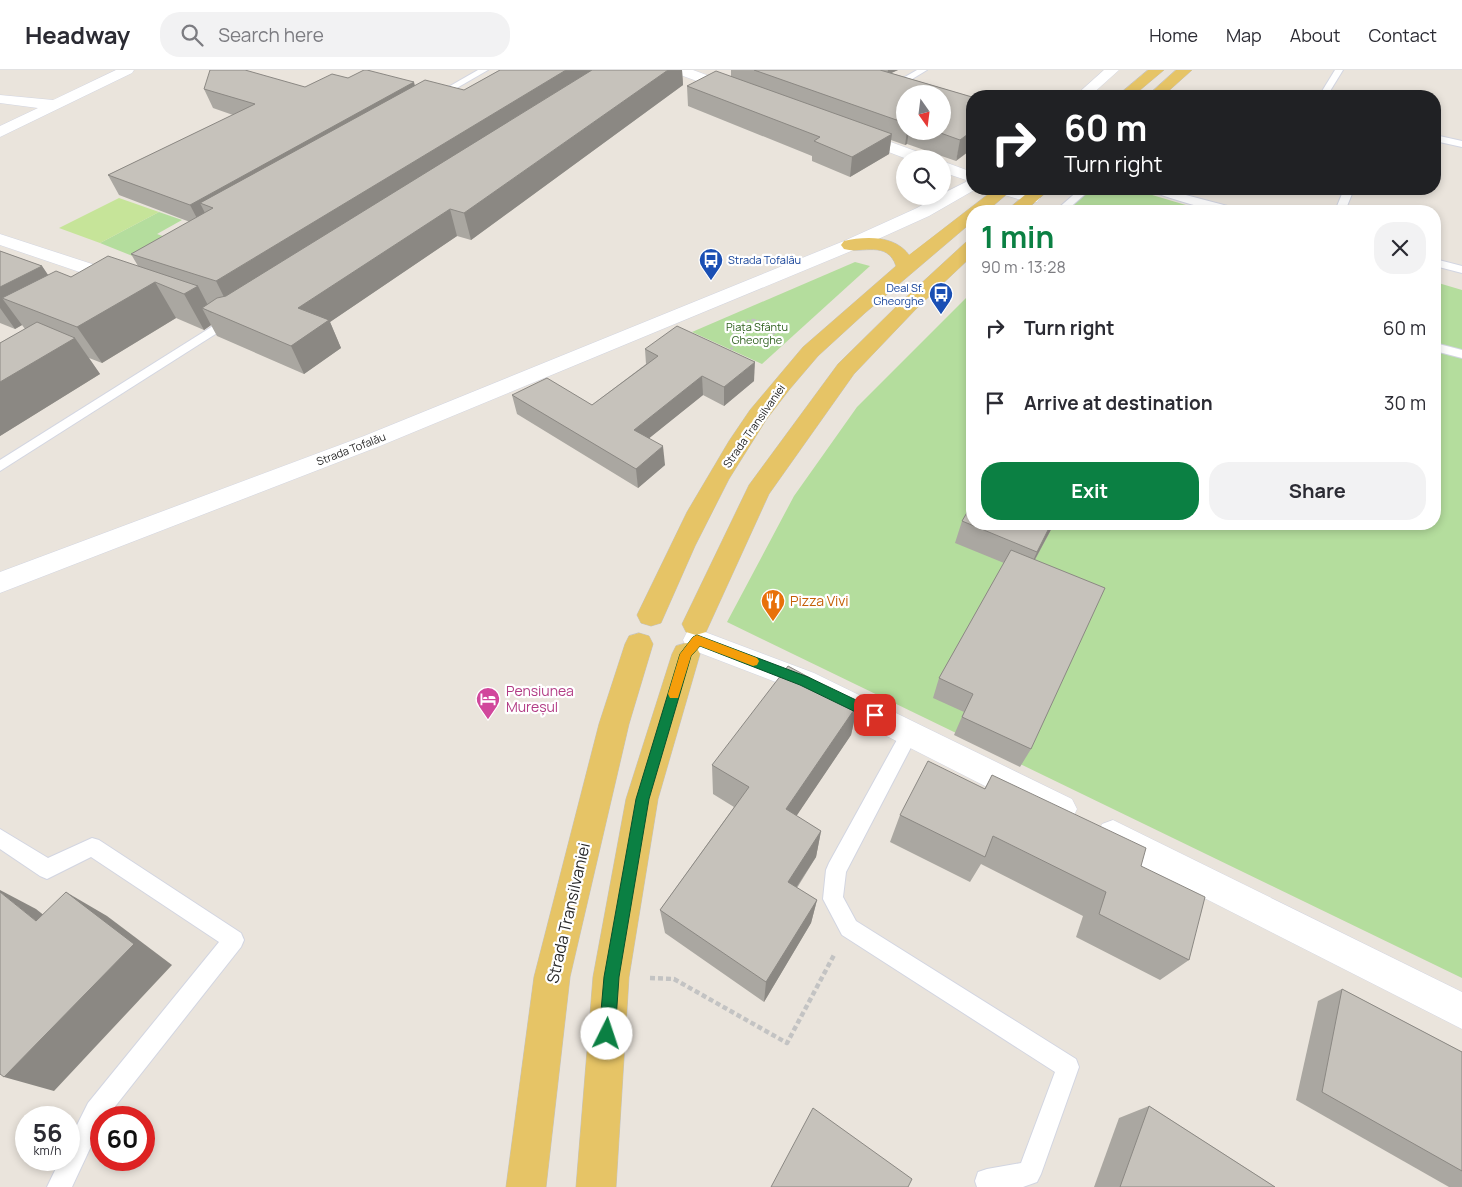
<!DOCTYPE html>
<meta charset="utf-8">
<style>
:root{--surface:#fff;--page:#f2f2f3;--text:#2b2b33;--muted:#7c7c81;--line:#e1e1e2;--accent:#0b8043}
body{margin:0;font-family:Manrope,sans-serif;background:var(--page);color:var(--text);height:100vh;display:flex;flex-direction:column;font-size:19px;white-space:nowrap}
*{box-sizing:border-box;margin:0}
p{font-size:16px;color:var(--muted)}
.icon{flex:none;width:28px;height:28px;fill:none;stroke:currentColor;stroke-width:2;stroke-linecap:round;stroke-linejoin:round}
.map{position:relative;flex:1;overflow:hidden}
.drawer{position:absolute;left:966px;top:135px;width:475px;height:325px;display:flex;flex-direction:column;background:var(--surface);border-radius:20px;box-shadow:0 2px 8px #0003}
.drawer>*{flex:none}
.guide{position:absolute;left:966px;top:20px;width:475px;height:105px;border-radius:20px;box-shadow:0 2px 8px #0003;background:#202124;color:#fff;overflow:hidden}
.needle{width:32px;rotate:166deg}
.fabs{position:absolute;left:896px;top:15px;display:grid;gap:10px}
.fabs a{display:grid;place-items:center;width:55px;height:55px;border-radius:50%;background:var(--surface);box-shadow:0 2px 8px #0003;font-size:25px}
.speed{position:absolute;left:15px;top:1036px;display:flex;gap:10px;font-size:25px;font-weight:700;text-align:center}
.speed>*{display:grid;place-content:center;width:65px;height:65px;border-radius:50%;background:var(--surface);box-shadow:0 2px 8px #0003;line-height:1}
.speed small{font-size:12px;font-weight:400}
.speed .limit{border:8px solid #d22;background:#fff;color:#111}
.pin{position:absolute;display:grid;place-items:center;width:42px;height:42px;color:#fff;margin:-21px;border-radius:10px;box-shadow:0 2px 8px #0006}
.me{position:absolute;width:55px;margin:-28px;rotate:4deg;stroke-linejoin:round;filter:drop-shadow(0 0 4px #0008)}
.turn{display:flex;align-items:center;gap:18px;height:105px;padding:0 15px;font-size:22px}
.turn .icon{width:65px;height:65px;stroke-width:2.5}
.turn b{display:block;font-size:35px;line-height:42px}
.round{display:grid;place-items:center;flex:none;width:52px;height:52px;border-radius:20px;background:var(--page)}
.head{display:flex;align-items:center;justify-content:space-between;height:85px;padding:0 15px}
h1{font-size:30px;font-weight:700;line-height:38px;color:var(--accent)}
.primary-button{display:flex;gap:10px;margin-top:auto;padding:10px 15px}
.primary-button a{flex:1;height:58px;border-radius:20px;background:var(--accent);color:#fff;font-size:20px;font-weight:700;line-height:58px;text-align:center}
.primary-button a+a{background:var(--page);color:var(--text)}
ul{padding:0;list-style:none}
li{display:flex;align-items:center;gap:15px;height:75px;padding:0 15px}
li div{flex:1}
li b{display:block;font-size:19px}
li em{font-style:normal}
header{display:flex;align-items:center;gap:30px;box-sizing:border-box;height:70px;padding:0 25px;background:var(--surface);border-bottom:1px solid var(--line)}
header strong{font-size:24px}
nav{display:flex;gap:28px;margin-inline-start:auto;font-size:18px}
.search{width:350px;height:45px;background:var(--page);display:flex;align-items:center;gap:12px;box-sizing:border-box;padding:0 18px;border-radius:20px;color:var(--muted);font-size:19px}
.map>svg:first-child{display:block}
</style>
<header>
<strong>Headway</strong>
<div class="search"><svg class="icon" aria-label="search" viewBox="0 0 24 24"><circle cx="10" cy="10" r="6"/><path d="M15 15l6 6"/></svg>Search here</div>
<nav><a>Home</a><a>Map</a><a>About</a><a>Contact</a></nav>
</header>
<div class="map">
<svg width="1462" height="1117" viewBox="0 0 1462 1117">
<rect width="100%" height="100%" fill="#eae4dc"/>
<g fill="#b4dd9d">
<path d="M1085 119H1132L1206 141H1060Z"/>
<path d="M159 142 182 150 157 164 168 168 135 187 100 173Z"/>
<path d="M855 192 870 196 762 294 692 262Z"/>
<path d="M1435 212 1462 220V908L727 552 794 426 857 337 972 222V454H1435Z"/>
</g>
<path fill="#c6e499" d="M119 128 159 142 100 173 59 158Z"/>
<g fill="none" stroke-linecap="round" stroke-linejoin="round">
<g stroke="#d2d5e1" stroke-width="2">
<g id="service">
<path d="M478 0H488L436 30 429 28Z"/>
<path d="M853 0H865L898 11 917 0H927L899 17Z"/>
<path d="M1335 0H1343L1327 26H1319Z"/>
<path d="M1435 65 1462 71V77L1435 71Z"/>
<path d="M1080 119H1091L1066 141H1055Z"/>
<path d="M1148 119H1163L1239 139 1240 141C1210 143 1178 130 1149 121Z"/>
<path d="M1344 119H1354L1345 141H1335Z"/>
<path d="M1435 189 1462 196V203L1435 196Z"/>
<path d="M232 244 236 245 238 248 236 251 0 401V390Z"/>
<path d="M1435 273 1462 280V288L1435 281Z"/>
<path d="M910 654 916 657 919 662 846 802 843 827 856 851 1076 989 1079 997 1041 1104 1037 1112 1023 1117H977L975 1111 978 1102 987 1099 1021 1093 1055 1002 842 865 823 829 826 800 829 793 904 657Z"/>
<path d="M0 759 48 788 92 768 99 770 241 863 244 870 241 877 106 1048H101V1055L72 1117H47L60 1090H69V1071L88 1033 219 872 91 787 47 809 40 806 0 779Z"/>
</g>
</g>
<g stroke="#d2d5e1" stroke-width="1">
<g id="minor">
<path d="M116 0H134L132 3 0 67V56L38 38 0 33V25L53 30Z"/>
<path d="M673 0H693L742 18 744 21 742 24H732L675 3Z"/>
<path d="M1104 0H1119L1090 26H1075Z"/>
<path d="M855 59 929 86 931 89H907L849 67 847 64 849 61Z"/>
<path d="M942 91 972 102V112L942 102Z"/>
<path d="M0 164 129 206 132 210 129 214 122 216 115 214 0 175Z"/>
<path d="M697 559 814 603 1072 729 1077 739 1072 749 1061 754 1050 749 794 619 687 578 683 570 687 562Z"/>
<path d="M1113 750 1462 922V959L1102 776 1097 765 1102 754Z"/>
</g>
</g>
<g stroke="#d2d5e1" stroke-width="1">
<g id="tertiary">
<path d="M972 109V119H976L929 146 856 179 380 376 0 523V502L364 366 844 171 917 138 938 126H942V124Z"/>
<path d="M996 119C1009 119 1031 116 1040 128L1037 132 1031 133 998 123Z"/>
</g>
</g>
<g stroke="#c3c3c3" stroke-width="1">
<g id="primary">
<path d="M1148 0H1164L1133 26H1117Z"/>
<path d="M1176 0H1192L1163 26H1147Z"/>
<path d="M995 119H1013L987 141H972V152L865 243 818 286 789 320 766 350 729 409 695 476 661 553 651 556 641 553 637 545 687 442 729 371 750 340 803 277 896 196C887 170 863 184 844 179L841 175 844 171C865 166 895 165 909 185Z"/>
<path d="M1032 119H1050L1025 141H1006Z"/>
<path d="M972 171V186L917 238 854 304 769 424 706 562 696 565 686 562 682 554 749 415 838 294 903 230 966 172Z"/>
<path d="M639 563 649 566 653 574 629 654 570 907 546 1117H506L534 907 599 654 625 574 629 566Z"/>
<path d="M686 573 696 576 700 584 658 729 629 907 616 1117H576L593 907 626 729 672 584 676 576Z"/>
</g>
</g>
<g stroke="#c3c3c3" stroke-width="2.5" stroke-dasharray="3 2" stroke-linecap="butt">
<path d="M753 250C763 252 771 253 774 263 762 276 747 275 734 264 737 254 743 252 753 250Z"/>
<path d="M727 283 740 270"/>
</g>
<path stroke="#c3c3c3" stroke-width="4.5" stroke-dasharray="5 3" stroke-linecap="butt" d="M650 908 674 909 787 973 834 885"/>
<use href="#service" fill="#fff" fill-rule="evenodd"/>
<use href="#minor" fill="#fff" fill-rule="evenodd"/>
<use href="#tertiary" fill="#fff" fill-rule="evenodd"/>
<use href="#primary" fill="#e6c466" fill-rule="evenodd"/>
</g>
<g fill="#aaa7a1" fill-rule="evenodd">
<path d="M500 0H682L683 15 471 170 457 166 330 252 341 278 304 304 217 266 211 255 204 260 176 248 102 293 89 288 100 304 0 366V273L25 259 22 255 15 259 0 253V181L42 196 48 205 71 207 138 196 131 184 190 152 119 125 108 105 233 45 213 38 204 19 305 17 348 8 464 20Z"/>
<path d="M731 0H898L891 3 972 27 956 91 907 74 905 75 891 70 889 84 850 107 812 91V86L688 36 687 16 731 6ZM905 24 942 61H905Z"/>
<path d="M645 279 754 311 724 336 703 325 649 368 665 395 638 418 517 344 512 325 592 335 646 294Z"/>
<path d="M962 451 1054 454 1035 490 1031 679 1020 697 954 665 964 642 933 628 939 608 1004 493 955 473Z"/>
<path d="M858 634 851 665 796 746 821 761 816 787 797 818 817 830 811 853 764 932 665 863 660 840 734 737 713 724 712 695Z"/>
<path d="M992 705 1141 796 1189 890 1160 910 1076 867 1083 846 981 794 970 812 890 772 900 745 985 718Z"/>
<path d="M1342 919 1462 982V1117H1449L1296 1030 1318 931Z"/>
<path d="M1149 1036 1275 1117H1094L1119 1048Z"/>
</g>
<g fill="#8b8883">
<path d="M566 0H608L230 239 216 211Z"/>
<path d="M668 0H682L683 15 471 170 464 143Z"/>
<path d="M888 0H898L887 5Z"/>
<path d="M414 12 419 32 213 138 200 133 209 151 201 156 190 135Z"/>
<path d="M907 61H909L907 74 905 75Z"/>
<path d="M972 61V79L956 91 960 70Z"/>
<path d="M892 64 889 84 850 107 852 87Z"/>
<path d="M450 139 457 166 330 252 341 278 304 304 291 276 298 238Z"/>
<path d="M42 196 66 232 2 228 22 255 15 259 0 238V217Z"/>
<path d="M155 212 176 248 102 293 77 257Z"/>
<path d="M198 216 212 243 202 238 211 255 204 260 184 224Z"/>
<path d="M75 268 100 304 0 366V312Z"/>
<path d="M755 292 754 311 724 336V317Z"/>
<path d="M702 306 703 325 637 378 634 360Z"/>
<path d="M663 376 665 395 638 418 636 399Z"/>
<path d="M1051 454H1054L1028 502 1037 482Z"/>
<path d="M858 634 851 665 783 766 786 739Z"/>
<path d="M821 761 816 787 784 836 788 812Z"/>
<path d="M0 820 36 839 79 873 36 851 0 822Z"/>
<path d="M66 822 107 846 172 895 54 1021 4 1007Z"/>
<path d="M817 830 811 853 764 932 766 912Z"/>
</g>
<g fill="#c6c2bb" stroke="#8b8883">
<path d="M210 0H245L305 17 332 4 348 8 364 0H367L414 12 190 135 108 105 255 34 204 19Z"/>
<path d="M500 0H566L216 211 131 184 213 138 200 133 425 10 464 20Z"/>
<path d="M592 0H668L464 143 450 139 298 238 329 250 291 276 202 238 217 228 226 226Z"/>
<path d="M754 0H880L972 27V61L960 70 935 61H942V24H905V53Z"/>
<path d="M716 1 892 64 852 87 814 71 820 67 687 16Z"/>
<path d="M0 181 42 196 0 217Z"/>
<path d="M108 186 198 216 184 224 155 212 77 257 2 228 56 201 71 207Z"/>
<path d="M37 252 75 268 0 312V273Z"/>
<path d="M677 256 755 292 724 317 702 306 634 360 663 376 636 399 512 325 547 308 592 335 658 286 645 279Z"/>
<path d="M972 434V454H1051L1037 482 962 451Z"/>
<path d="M1011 480 1105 518 1031 679 962 647 973 624 939 608Z"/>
<path d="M788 596 858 634 786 739 821 761 788 812 817 830 766 912 660 840 749 717 712 695Z"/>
<path d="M928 691 985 719 992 705 1146 778 1141 796 1205 827 1189 890 1099 844 1106 822 993 766 985 787 900 745Z"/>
<path d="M0 822 36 851 66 822 134 874 4 1007 0 1004Z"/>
<path d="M1342 919 1462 982V1101L1322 1022Z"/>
<path d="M1149 1036 1275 1117H1120Z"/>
<path d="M813 1038 912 1109 908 1117H771Z"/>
</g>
<path fill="#0b8043" stroke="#07532c" d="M697 565 808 607 879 641 881 645 879 649 875 650 870 649 800 615 700 576 691 586 649 729 619 907 615 964 613 969 607 971 602 969 599 964 604 907 636 729 680 584 693 567Z"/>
<path fill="#f59e0b" d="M697 565 757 588 759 591 757 595 753 596 700 576 691 586 678 628H670L668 624 680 584 693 567Z"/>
<defs>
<g id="bus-pin" transform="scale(1.25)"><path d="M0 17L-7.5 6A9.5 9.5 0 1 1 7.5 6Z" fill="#1a4fb4" stroke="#fff"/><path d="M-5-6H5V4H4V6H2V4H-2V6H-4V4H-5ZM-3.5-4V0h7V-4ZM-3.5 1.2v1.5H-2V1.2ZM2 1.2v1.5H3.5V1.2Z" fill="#fff"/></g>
<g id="restaurant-pin" transform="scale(1.25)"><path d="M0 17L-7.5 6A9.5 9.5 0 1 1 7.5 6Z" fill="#e8710a" stroke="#fff"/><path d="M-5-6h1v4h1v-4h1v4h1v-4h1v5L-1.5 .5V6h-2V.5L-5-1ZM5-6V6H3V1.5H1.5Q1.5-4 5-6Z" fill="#fff"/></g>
<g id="hotel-pin" transform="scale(1.25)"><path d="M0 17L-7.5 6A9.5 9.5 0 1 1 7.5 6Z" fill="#d1479c" stroke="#fff"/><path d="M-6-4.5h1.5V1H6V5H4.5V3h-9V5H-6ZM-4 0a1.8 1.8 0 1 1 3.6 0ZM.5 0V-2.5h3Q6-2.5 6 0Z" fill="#fff"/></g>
</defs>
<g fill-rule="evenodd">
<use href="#bus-pin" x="711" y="190"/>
<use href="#bus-pin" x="941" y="224"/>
<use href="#restaurant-pin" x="773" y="531"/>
<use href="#hotel-pin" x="488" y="629"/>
</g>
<g text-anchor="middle" stroke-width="4.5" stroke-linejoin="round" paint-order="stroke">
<g font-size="11" fill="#164399" stroke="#fff" text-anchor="start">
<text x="728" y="194">Strada Tofalău</text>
<text x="924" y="222" text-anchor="end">Deal Sf.<tspan x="924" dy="13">Gheorghe</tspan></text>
</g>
<g font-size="11" fill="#2f601f" stroke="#fff">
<text x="757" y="261">Piața Sfântu<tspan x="757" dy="13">Gheorghe</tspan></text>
</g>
<g font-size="11" fill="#292929" stroke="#fff">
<text transform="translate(754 356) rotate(-55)" y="4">Strada Transilvaniei</text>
<text transform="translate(351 379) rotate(-21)" y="4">Strada Tofalău</text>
</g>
<g font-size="14" fill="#c56008" stroke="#fff" text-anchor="start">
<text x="790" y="536">Pizza Vivi</text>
</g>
<g font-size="14" fill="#b23c85" stroke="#fff" text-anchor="start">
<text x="506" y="626">Pensiunea<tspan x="506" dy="16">Mureșul</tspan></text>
</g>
<g font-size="16" fill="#292929" stroke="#fff">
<text transform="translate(568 843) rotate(-77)" y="6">Strada Transilvaniei</text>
</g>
</g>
</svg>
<div class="fabs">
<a><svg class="needle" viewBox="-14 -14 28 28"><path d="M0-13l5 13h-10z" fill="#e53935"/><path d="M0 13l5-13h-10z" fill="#7c7c81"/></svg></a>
<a><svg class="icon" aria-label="search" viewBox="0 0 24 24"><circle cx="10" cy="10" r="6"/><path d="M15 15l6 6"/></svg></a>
</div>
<div class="speed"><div>56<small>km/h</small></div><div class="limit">60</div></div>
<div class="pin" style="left:875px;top:645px;background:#d93025"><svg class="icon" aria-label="arrive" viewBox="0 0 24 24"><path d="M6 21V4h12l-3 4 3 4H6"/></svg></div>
<svg class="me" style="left:607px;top:964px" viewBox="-20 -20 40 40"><circle r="19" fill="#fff"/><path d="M0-13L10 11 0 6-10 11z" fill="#0b8043"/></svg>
<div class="guide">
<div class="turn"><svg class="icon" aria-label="right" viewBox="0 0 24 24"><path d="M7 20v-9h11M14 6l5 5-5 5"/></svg><div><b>60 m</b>Turn right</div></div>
</div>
<section class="drawer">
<div class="head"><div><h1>1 min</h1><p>90 m · 13:28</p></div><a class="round"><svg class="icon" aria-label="close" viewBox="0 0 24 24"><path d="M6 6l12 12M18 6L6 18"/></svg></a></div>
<ul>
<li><svg class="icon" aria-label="right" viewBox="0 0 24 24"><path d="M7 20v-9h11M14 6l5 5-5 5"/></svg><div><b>Turn right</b></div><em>60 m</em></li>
<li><svg class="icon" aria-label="arrive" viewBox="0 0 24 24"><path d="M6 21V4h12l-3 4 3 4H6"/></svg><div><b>Arrive at destination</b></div><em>30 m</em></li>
</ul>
<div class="primary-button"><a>Exit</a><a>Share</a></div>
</section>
</div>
